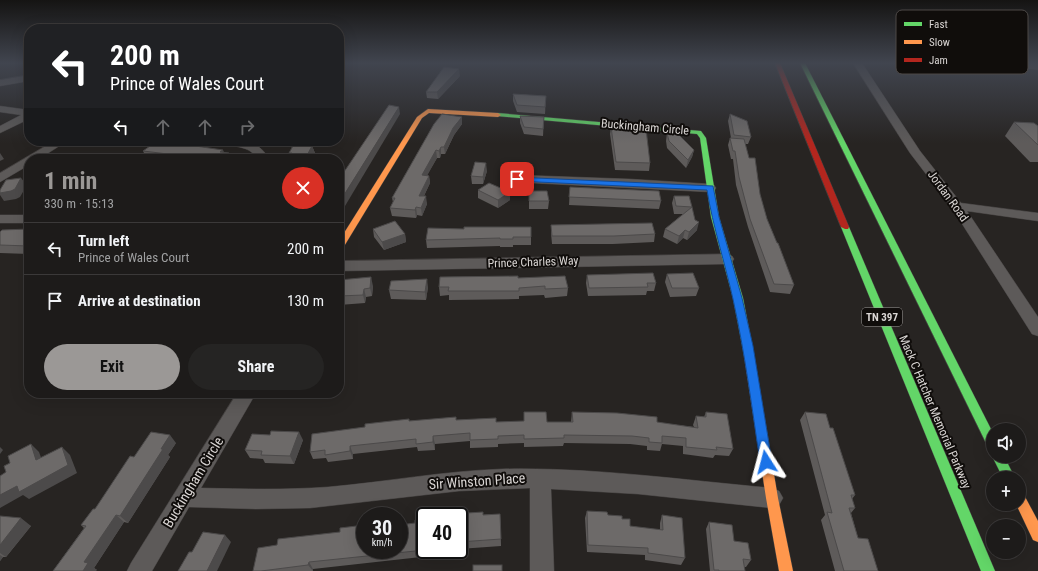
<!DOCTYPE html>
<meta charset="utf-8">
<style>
:root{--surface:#1d1b1a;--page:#252423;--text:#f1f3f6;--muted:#a0a1a2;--line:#3b3939;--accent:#9b9896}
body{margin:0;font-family:"Roboto Condensed",sans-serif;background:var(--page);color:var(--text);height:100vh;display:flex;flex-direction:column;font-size:15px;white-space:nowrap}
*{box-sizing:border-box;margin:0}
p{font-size:13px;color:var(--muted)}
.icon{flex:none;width:22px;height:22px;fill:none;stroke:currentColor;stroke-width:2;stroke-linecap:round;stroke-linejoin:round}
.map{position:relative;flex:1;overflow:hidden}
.details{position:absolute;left:24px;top:154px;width:320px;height:244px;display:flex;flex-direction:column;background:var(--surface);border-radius:16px;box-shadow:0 4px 16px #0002,0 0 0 1px var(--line)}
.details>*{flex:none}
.hud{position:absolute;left:24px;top:24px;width:320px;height:122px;border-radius:16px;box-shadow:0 4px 16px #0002,0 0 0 1px var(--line);background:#202124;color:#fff;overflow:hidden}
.buttons{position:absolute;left:986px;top:423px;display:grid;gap:8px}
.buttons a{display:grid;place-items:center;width:40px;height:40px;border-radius:50%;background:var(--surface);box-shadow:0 4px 16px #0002,0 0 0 1px var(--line);font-size:20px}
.speed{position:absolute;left:356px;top:507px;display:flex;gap:8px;font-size:20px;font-weight:700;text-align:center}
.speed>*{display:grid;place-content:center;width:52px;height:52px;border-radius:50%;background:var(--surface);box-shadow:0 4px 16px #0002,0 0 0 1px var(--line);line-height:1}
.speed small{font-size:10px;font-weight:400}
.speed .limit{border:2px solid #111;border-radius:6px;background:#fff;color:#111}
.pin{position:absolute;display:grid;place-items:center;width:34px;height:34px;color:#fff;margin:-17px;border-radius:8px;box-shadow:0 2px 6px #0006}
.me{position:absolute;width:44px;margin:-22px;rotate:351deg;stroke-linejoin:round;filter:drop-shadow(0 0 3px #0008)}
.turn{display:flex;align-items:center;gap:14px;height:84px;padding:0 20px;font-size:18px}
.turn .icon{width:52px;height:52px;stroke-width:2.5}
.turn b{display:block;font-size:28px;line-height:34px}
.lanes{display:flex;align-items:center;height:38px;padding:0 20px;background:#0003;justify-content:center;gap:20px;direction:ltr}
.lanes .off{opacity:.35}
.round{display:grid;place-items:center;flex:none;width:42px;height:42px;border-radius:21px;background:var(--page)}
.head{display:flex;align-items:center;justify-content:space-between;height:68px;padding:0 20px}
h1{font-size:24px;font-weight:700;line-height:30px;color:var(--accent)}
.primary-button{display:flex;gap:8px;margin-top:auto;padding:8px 20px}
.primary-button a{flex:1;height:46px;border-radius:24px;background:var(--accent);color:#111;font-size:16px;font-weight:700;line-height:46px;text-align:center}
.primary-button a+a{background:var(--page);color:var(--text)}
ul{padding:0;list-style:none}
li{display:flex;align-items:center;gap:12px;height:52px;padding:0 20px;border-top:1px solid var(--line)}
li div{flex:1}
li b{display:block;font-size:15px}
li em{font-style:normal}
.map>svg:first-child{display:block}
</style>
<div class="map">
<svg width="1038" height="571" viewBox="0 0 1038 571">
<rect width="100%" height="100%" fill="#272422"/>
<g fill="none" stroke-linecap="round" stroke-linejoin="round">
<g stroke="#444140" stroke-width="1">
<g id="street">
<path d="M853 63H862L920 151 961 203 1038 213V221L967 211 1038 317V336L1032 334 952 208 910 153Z"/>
<path d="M29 75V81L0 86V80Z"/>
<path d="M0 106 29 110V119L0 133V126L21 115 0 112Z"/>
<path d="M54 141H67L39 159H29V165L0 182V173Z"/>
<path d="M216 141C237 141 257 137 269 159H257C251 145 231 147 217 143Z"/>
<path d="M517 175 629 179 710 184 714 185 716 188 714 191 710 192 513 182 511 179 513 176Z"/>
<rect x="0" y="215" width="29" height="8"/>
<path d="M727 254 732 256 734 259 732 262 727 264 339 271V261Z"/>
<path d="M237 393H256L201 488C243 489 285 490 328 487 386 482 443 471 502 469 592 467 682 480 772 488L779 491 783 498 779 505 772 508 638 494 551 489 554 571H530V488L459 491 310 508 256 509 189 507 152 571H127L131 563Z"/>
</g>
</g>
<g stroke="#444140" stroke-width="1">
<g id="fast">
<path d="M800 63H805L993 433V450L989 449Z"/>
<path d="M498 113 701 131 706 138 719 217 743 298 754 355 753 358 749 359 745 358 744 355 733 298 711 217 700 138 697 134 496 116V114Z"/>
<path d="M842 225H845L849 227 995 571H981L841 227Z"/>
<path d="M993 454V456H1004L1015 478H1003L992 456Z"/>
</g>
</g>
<g stroke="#444140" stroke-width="1">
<g id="slow">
<path d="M428 109 498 113 501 115 498 117 429 113 422 118 343 248 339 251V241L417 117Z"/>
<path d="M749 351 753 352 754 355 778 498 793 571H779L766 498 744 355 745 352Z"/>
<path d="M1019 491 1023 493 1038 521V542L1033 540 1016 504H1019Z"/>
</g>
</g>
<g stroke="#444140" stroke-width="1">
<path id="jam" d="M775 63H780L849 227 848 229H845L841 227Z"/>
</g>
<use href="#street" fill="#5d5a59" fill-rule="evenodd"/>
<use href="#fast" fill="#63d668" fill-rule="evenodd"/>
<use href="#slow" fill="#ff974d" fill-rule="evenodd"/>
<use href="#jam" fill="#b3261e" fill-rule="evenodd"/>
</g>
<g fill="#5e5b5a">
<path d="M1015 63H1038V70L1013 67Z"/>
<path d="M460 76 438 99 427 98 426 92Z"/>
<path d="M513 94 546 96 545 114 517 112 513 101Z"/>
<path d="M730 114 751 137 748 144H745L767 219 794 285 790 294 770 292 748 227 736 185 733 159H731L728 145 730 138H731L728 121Z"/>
<path d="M520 116 544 117 543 136 524 134 520 123Z"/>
<path d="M1014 122 1038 126V162H1030L1005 136Z"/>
<path d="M434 124H462L454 135 445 154H441L440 158H437L427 175 429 176 430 183 424 196 427 204 422 216 417 215 416 218 392 216 390 208 393 202 392 198Z"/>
<path d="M611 127 650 163 649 171 615 170 610 134Z"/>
<path d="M667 133 694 150 692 157 686 168 667 148 666 141Z"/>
<path d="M86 141H114L104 147 88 145Z"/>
<path d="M287 141H309L312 146 315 153 290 156 289 153 292 148Z"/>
<path d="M143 151 224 153 231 159H147Z"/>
<path d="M487 171 483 184H472L471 176Z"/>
<path d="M570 187 661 201 659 209 569 205Z"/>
<path d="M478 190 510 200 498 208 478 198Z"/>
<path d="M529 191 549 201 548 209H529Z"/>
<path d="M674 196H689L697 230 687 240 683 238 677 244 663 237 665 229 683 214H674L672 203Z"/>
<path d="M551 225 655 234 654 242 613 244H552L551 233Z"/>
<path d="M531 227V245H513V247H500V246L427 248 426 240 464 229Z"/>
<path d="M29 229V254L0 253V232Z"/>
<path d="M373 229 405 234 406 242 384 250 374 237Z"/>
<path d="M667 274 699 288 696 296 670 297 665 282Z"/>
<path d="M587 275 656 283 654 291H647L646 295 588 296 586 283Z"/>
<path d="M518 278 568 288 567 296 545 298 544 295 519 296V299L449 300V295L440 296 439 287Z"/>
<path d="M339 280 373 286 372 296 366 297 365 303 339 305Z"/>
<path d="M428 287 426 300 391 299 389 290Z"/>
<path d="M572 412 694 427 693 425 696 416 704 417 706 412 733 449 729 456 715 455 713 458 683 454V446L662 444 660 451 647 450V446L630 444 564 443 563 446 524 447V443L498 444V447L470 448V441L435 444V450L418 451 417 447 353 454V459L328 462 326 458 313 459 310 452 409 421 456 420 496 422H571Z"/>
<path d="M805 412 830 428 855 495 852 499 855 508 851 513 858 538 878 571H835L821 520 825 515 800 420Z"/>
<path d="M270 435 303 440 294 464 265 463 263 459 250 458 245 450Z"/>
<path d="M176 443 168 455 170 457 128 523 124 522 94 568 97 570 53 571 84 528 81 525 95 509 134 457Z"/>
<path d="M587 511 622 519 630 526 660 530V523L662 515 685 558 681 565 645 560V555L587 552 585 518Z"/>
<path d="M500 514 501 546 459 549V516Z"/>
<path d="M0 516 31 526 6 557H3L0 561Z"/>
<path d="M425 519V550H430V556L313 569V571H253L365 550 415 523Z"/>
<path d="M709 522 734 541 751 560 746 567H744L745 571H710L706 529Z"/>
</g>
<g fill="#4c4a4a">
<path d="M459 69 460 76 438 99 437 92Z"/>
<path d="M399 107 400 114 345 206 339 214V203Z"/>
<path d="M462 117V124L454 135 445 154 444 147 453 128Z"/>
<path d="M100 141H114L104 147Z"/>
<path d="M312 146 315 153 311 159H305Z"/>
<path d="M441 147V154L440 158 439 151Z"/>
<path d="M223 150 226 156 229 153 231 159H222L220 152Z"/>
<path d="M436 150 437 158 423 183 422 175Z"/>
<path d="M694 150 692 157 686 168 688 160Z"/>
<path d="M0 153 4 159 0 161Z"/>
<path d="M486 163 487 171 483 184V177Z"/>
<path d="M429 176 430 183 420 204 419 196Z"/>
<path d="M21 178 27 185 20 197 16 199 4 201 0 195V193Z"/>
<path d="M510 192V200L498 208V200Z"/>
<path d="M426 196 427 204 422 216 421 208Z"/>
<path d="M416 207 417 215 416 218 415 210Z"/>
<path d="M699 222 697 230 687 240 689 232Z"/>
<path d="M685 230 683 238 677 244 679 236Z"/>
<path d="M405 234 406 242 384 250 382 242Z"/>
<path d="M371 277 373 286 372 296 370 288Z"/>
<path d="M427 279 428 287 426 300 425 292Z"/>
<path d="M364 289 366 297 365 303 363 295Z"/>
<path d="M299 432 303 440 294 464 290 456Z"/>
<path d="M170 435 176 443 168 455 170 457 128 523 120 516 161 449Z"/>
<path d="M433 436 435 444V450L433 442Z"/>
<path d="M31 444 39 452 45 468 36 460Z"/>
<path d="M350 446 353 454V459L350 451Z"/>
<path d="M0 447 3 450 0 454Z"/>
<path d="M62 447 70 455 77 473 29 499 23 495 0 508V495Z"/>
<path d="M116 515 124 522 94 568 97 570 96 571H83L84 562Z"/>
<path d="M21 518 31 526 6 557 0 553V545Z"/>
<path d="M225 535 231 542 217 571H207Z"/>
<path d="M429 550H430V556Z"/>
<path d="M0 555 3 557 0 561Z"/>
<path d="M309 562 313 569V571L308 565Z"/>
</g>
<g fill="#6d6a69" stroke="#4c4a4a">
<path d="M444 67 459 69 437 92H426Z"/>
<path d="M513 94 546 96 545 107 517 105Z"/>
<path d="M389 105 399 107 339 203V178L346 169Z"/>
<path d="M442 114 462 117 453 128 444 147H441L439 151 436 150 422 175 429 176 419 196H426L421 208 416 207 415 210 390 208 395 198H392L434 124Z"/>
<path d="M730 114 747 121 751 137 734 135Z"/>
<path d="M520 116 544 117 543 129 524 127Z"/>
<path d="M1014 122 1034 123 1038 126V145Z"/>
<path d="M611 127 646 129 650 163 616 162Z"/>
<path d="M676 132 694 150 688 160 669 141 667 133Z"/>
<path d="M730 138 744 139 749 158H755L760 194 767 219 777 243H778L794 285 774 284 750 219 739 177 735 151H733Z"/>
<path d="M157 141H161L223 150 220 152 229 153 222 159H200L201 158 143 151Z"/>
<path d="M290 141H309L312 146 305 159H288L292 153H289L293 146Z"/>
<path d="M475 162 486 163 483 177 471 176Z"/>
<path d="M21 178 15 189 11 191 0 193V190L6 180Z"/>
<path d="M489 183 510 192 498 200 478 190Z"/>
<path d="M570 187 659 191 661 201 569 197Z"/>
<path d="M529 191H547L549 201H529Z"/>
<path d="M674 196H689L692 207 676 206Z"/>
<path d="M692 207 695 220 699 222 689 232 685 230 679 236 665 229Z"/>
<path d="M395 221 405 234 382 242 373 229Z"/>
<path d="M652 223 655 234 614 236H552L551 225Z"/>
<path d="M464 227H531V237H513V239H500V238L426 240 428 228 464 229Z"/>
<path d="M29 229V246L0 245V232L2 230Z"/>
<path d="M653 273 656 283H647L648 287 589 288 587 275Z"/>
<path d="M693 273 699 288H672L667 274Z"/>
<path d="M518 276V278L565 276 568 288 545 289V286L519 288V291H448L449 287H439L440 277Z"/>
<path d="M371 277 370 288 364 289 363 295 339 296V280Z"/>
<path d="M427 279 425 292 389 290 391 281Z"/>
<path d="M524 412H546L547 422H573L572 412 617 413 657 417V422L698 428 696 416 706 417V412L727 414 733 449 716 447 717 450 686 447V438L662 436V443L649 442V438L632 436 564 435V438L524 439V435L498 436V439L470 440V433L433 436V442L416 444V439L350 446V451L325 455V450L310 452 312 434 365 427V424L409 419V421L456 417V420L496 418V422L524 421Z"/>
<path d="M805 412 826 414 830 428H833L855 495H851L855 508H849L858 538 868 539 878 571H844L827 512 832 513Z"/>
<path d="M271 431 299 432 290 456 261 455 262 451 245 450 252 434 270 435Z"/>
<path d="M151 432 170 435 161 449H163L120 516 116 515 84 562 88 563 83 571H53L86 526 81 525 93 509H95L130 456 134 457Z"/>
<path d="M31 444 36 460 62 447 68 465 19 492 17 486 0 495V476L6 472 4 466 10 463 8 456Z"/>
<path d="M587 511 607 512 608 515 622 516V519H630V526L663 530 662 515 682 518 685 558 648 553V548L588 545Z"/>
<path d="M483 512V515L500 514 501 539 459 542V516H452V514Z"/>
<path d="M0 516 21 518 0 545Z"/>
<path d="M425 519V550L309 562 308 565 261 571H253L258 548 277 545 278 539 340 532V528L365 525V550H399V525L415 523V520Z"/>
<path d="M709 522 732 525 734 541 748 543 751 560 743 559 745 571H719V570H714Z"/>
<path d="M203 532 225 535 207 571H178L189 552H192Z"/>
<rect x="473" y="565" width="29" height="6"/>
</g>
<linearGradient id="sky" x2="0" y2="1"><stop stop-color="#151413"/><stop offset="0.44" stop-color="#41454f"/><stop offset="1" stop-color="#41454f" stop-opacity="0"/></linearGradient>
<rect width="1038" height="143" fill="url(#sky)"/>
<path fill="#1a73e8" stroke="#114b97" d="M514 177 713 186 719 217 742 298 753 346 772 462 770 466 766 468 762 466 760 462C752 408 745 353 733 299 725 263 713 227 707 190L517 181 513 179Z"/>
<g text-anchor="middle" stroke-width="4" stroke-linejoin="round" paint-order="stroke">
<rect fill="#100d0b" stroke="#9d9a98" stroke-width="1" x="862" y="308" width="40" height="18" rx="3"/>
<g font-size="11" font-weight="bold" fill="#dad6d4">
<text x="882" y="321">TN 397</text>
</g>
<g font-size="12" fill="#dad6d4" stroke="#100d0b">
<text transform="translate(645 127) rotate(5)" y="4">Buckingham Circle</text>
<text transform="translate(948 196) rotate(54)" y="4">Jordan Road</text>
<text transform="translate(533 262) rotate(-2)" y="4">Prince Charles Way</text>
<text transform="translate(935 412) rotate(67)" y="4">Mack C Hatcher Memorial Parkway</text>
</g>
<g font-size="14" fill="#dad6d4" stroke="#100d0b">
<text transform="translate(477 481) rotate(-4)" y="5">Sir Winston Place</text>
<text transform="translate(193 482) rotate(-59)" y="5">Buckingham Circle</text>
</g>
</g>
<rect x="896" y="10" width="132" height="64" rx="6" fill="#100d0b" stroke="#4d4947" stroke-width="1"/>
<rect x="904" y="22" width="18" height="4" fill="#63d668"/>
<rect x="904" y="40" width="18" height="4" fill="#ff974d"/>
<rect x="904" y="58" width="18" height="4" fill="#b3261e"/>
<g font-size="11" fill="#dad6d4">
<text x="929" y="28">Fast</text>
<text x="929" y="46">Slow</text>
<text x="929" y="64">Jam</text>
</g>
</svg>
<div class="buttons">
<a><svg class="icon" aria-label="sound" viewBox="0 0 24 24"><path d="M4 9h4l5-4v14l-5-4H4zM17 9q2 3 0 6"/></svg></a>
<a>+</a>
<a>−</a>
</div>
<div class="speed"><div>30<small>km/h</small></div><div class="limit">40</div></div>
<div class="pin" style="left:517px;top:179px;background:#d93025"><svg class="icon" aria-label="arrive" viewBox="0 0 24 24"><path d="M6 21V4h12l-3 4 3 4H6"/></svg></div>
<svg class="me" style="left:766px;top:462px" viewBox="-20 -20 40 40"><path d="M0-17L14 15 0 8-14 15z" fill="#1a73e8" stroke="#fff" stroke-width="4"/></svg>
<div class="hud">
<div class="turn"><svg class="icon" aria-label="left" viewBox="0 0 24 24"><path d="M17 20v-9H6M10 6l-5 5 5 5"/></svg><div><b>200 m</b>Prince of Wales Court</div></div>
<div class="lanes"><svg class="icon" aria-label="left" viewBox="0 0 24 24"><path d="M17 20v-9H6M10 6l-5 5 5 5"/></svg><svg class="icon off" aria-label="ahead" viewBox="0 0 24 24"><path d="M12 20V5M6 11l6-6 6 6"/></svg><svg class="icon off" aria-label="ahead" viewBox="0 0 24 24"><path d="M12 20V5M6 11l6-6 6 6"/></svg><svg class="icon off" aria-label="right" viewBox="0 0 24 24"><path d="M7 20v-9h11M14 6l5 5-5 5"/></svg></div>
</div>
<section class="details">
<div class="head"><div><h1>1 min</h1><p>330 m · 15:13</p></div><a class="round" style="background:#d93025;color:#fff"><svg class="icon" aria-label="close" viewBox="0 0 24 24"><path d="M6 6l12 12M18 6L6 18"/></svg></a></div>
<ul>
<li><svg class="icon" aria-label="left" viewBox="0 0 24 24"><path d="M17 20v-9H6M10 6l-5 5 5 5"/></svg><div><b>Turn left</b><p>Prince of Wales Court</p></div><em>200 m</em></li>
<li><svg class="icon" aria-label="arrive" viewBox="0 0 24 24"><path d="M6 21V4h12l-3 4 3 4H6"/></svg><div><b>Arrive at destination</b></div><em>130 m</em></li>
</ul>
<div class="primary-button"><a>Exit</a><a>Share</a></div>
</section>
</div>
